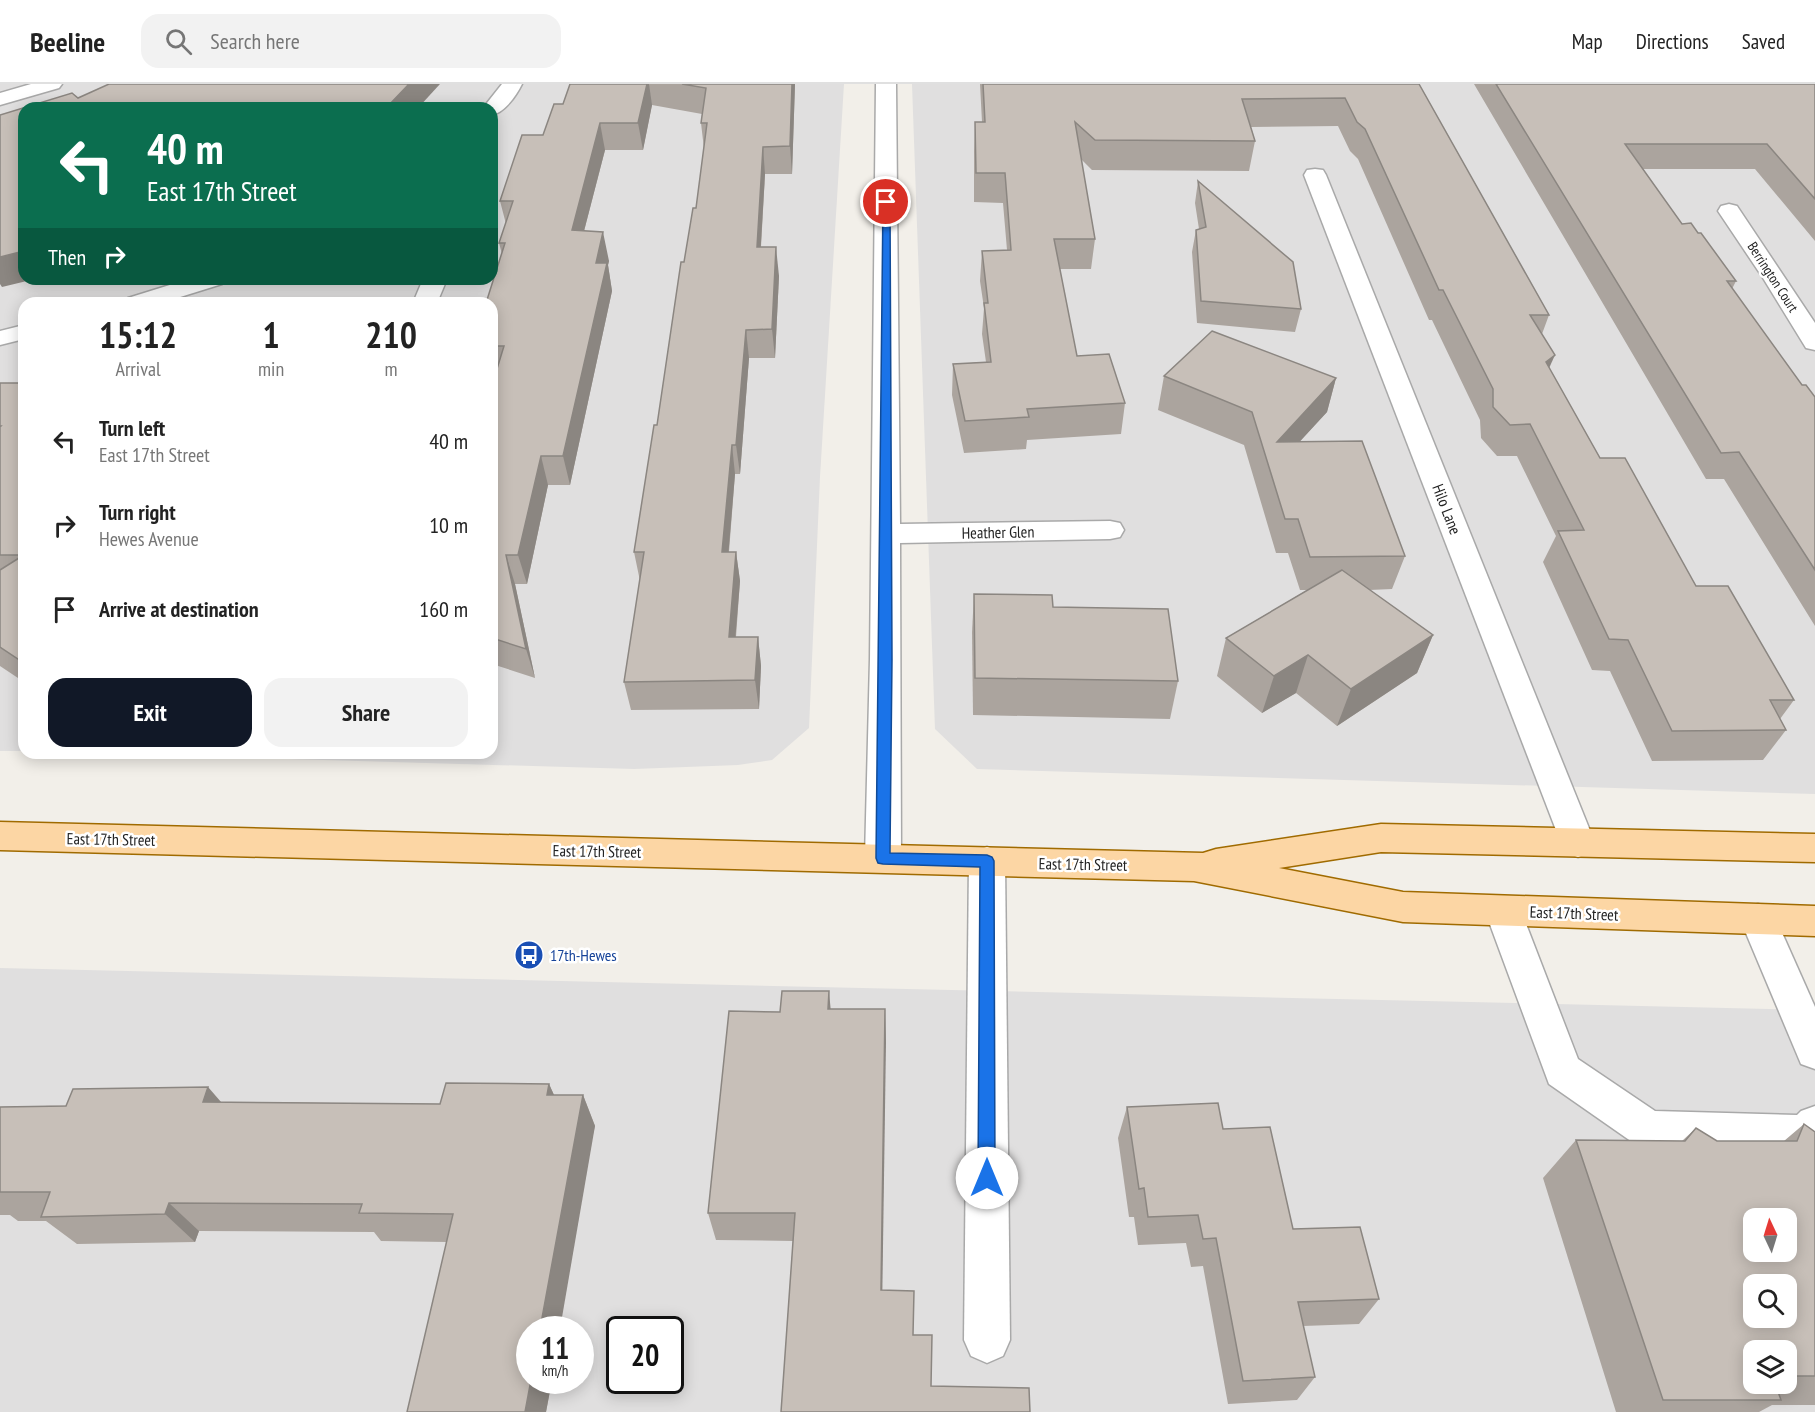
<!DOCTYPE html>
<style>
:root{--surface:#fff;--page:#f2f2f2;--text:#222;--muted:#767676;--line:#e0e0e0;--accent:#111827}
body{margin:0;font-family:"PT Sans Narrow",sans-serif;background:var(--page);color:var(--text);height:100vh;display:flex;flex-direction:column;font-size:22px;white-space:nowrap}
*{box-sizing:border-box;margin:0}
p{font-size:20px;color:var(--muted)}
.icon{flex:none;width:33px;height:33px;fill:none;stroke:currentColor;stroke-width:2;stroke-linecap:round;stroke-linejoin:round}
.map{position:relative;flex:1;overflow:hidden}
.panel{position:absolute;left:18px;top:213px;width:480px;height:462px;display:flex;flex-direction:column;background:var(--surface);border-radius:18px;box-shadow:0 3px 15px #0003}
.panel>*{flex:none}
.top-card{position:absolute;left:18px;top:18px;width:480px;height:183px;border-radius:18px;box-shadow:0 3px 15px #0003;background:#0b6e4f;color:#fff;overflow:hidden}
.needle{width:39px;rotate:356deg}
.controls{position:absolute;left:1743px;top:1124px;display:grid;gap:12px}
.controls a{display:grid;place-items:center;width:54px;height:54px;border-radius:12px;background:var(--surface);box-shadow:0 3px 15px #0003;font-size:30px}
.speed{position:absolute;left:516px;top:1232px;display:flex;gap:12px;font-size:30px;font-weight:700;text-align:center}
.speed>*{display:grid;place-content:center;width:78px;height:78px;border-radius:50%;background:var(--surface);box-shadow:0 3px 15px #0003;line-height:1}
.speed small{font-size:15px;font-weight:400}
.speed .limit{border:3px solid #111;border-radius:9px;background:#fff;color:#111}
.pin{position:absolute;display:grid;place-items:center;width:51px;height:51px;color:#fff;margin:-26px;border:3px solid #fff;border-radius:50%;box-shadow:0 2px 6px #0007}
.me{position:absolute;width:66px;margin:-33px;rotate:0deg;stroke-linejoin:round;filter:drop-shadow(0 0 4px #0008)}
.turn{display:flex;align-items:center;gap:21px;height:126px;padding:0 30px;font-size:27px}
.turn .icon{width:78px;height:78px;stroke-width:2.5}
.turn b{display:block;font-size:42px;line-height:51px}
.then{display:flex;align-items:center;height:57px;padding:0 30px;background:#0003;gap:12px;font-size:22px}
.eta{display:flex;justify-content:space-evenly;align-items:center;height:102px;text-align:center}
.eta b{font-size:36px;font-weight:700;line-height:42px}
.action{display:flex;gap:12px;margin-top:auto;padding:12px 30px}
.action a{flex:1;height:69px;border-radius:18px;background:var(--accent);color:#fff;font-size:24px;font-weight:700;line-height:69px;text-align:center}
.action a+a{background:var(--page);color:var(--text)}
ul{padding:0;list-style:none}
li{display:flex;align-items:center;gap:18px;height:84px;padding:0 30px}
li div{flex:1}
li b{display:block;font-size:22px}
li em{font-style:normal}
header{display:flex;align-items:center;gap:36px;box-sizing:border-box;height:84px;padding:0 30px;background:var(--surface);border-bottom:2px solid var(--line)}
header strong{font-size:28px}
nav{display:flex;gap:33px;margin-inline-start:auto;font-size:21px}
.search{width:420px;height:54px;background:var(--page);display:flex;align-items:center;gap:15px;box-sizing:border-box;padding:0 21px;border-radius:18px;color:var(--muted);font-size:22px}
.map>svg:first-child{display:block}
</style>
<header>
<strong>Beeline</strong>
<div class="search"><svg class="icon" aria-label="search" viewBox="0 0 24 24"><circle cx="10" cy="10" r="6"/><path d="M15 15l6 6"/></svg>Search here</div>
<nav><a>Map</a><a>Directions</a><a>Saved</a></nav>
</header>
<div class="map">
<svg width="1815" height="1328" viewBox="0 0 1815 1328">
<rect width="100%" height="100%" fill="#f2efe9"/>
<g fill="#e0dfdf" fill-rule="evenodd">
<path d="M0 0H844L820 393 809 644 772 676 738 681 634 685 81 669H492V219H24V667H0ZM24 24H492V195H24Z"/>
<path d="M912 0H1815V710L977 685 935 645Z"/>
<path d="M0 884 1815 926V1328H0ZM1754 1134H1786V1167H1754ZM1754 1200H1786V1233H1754ZM530 1245H580V1296H530ZM620 1245H670V1296H620ZM1754 1266H1786V1299H1754Z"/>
</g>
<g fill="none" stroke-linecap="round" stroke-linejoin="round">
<g stroke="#a9a9a9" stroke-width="3">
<g id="minor">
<path d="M31 0H62L59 4 0 21V9Z"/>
<path d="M502 0H522C516 12 505 28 492 31V24H483Z"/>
<path d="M876 0H896L900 440 1110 437 1120 439 1124 446 1120 453 1110 455 900 459 901 774 895 784 883 788 871 784 865 774 870 575Z"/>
<path d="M1315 85 1323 86 1326 91 1595 759 1590 769 1578 773 1566 769 1561 759 1304 91 1307 86Z"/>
<path d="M1729 120 1737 122 1815 239V266L1806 264 1763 194 1718 127 1721 122Z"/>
<path d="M189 195H226L222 200 161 219H124L128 214Z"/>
<path d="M423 195H447L437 219H413Z"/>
<path d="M24 241V255L0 261V247Z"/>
<path d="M987 763 999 767 1005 777 1010 1256 1003 1272 987 1279 971 1272 964 1256 969 777 975 767Z"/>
<path d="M1503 812 1516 816 1521 827 1578 975 1655 1027 1797 1031 1801 1027 1815 1022V1067L1807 1070 1649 1065 1635 1060 1549 1000 1485 827 1490 816Z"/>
<path d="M1758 820 1771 824 1815 923V985L1801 980 1740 835 1745 824Z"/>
</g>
</g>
<g stroke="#a06b00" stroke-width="3">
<path id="major" d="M0 738 1203 769 1216 765 1381 740 1815 750V778L1381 768 1279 784 1403 808 1815 822V852L1403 838 1194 797 0 766Z"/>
</g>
<use href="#minor" fill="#fff" fill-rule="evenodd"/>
<use href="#major" fill="#fcd6a4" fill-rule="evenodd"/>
</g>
<g fill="#aba49e" fill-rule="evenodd">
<path d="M570 0H795L792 90H765L761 163 779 192 775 274H749L740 390H735L729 468H736L740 497 736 553H758L761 582 759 625 631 626 624 598 640 497 634 468 657 341 684 178 696 124 704 65 701 39 702 30 652 21 643 66H605L584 147 609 177 608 181 612 207 570 401H548L527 500H515L535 594 492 580V301L495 291H492V219L502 170 499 159 506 140 500 117 563 20Z"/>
<path d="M980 0H1419L1549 231 1542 250 1549 284 1600 374 1696 502 1794 616 1780 635 1786 646 1763 676 1652 677 1610 587 1592 586 1543 478 1556 452 1517 372H1497L1481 354 1480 336 1432 236H1429L1358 75 1350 67 1338 42 1251 43 1255 57 1249 87 1092 86 1081 75 1095 155 1091 185H1060L1077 272 1125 319 1121 350 1027 356 1026 365 964 369 952 311 953 280 986 278 982 250 984 224 980 197 982 167 1007 166 1003 119 974 118V67L975 38H982Z"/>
<path d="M1474 0H1815V157L1755 85H1643L1682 140 1736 197 1732 205 1802 301 1815 313V542L1724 395H1706Z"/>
<path d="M1198 97 1301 225 1295 248 1197 239 1192 168 1196 146 1199 145 1195 119Z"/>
<path d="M1164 292 1336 294 1327 328 1299 358 1405 472 1392 505 1369 506 1433 551 1417 589 1337 642 1296 609 1262 629 1217 592 1226 554 1307 506H1300L1288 469H1276L1244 361 1158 326Z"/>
<path d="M0 299H24V598L0 582Z"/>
<path d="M974 510 1053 523 1178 597 1170 635 973 631 972 548Z"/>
<path d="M831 925H885L886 958 781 1328 793 1157 716 1156 708 1129 780 928Z"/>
<path d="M549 1000 554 1011H583L595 1042 530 1296H552L546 1328 447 1158 381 1157 374 1148 199 1147 195 1158 77 1160 46 1137H18L10 1131H0V1023L221 1018 440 1020Z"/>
<path d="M1127 1023 1223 1045 1293 1145 1379 1215 1359 1240 1303 1242 1315 1293 1297 1316 1228 1320 1203 1182 1191 1183 1186 1159 1138 1161 1134 1133H1129L1118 1054Z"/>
<path d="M1804 1040 1815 1048V1321H1772L1759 1328H1616L1543 1094 1576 1056 1682 1057 1696 1044 1717 1057H1784ZM1786 1266V1299H1754Z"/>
</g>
<g fill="#8b8681">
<path d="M409 0H440L418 24H384Z"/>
<path d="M647 0H649L652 21 643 66 638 39Z"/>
<path d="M792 0H795L792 90 790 62Z"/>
<path d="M600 39 605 66 577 174 572 146Z"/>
<path d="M763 63 765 90 759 192 757 163Z"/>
<path d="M603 148 609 177 608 181 612 207 570 401 563 372 596 179Z"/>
<path d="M776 163 779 192 775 274 772 245Z"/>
<path d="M24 167V195H35L2 203 0 200V173Z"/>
<path d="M746 246 749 274 740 390 736 361Z"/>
<path d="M1555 271 1541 302 1546 278Z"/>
<path d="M1336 294 1327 328 1271 389 1277 358Z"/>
<path d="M732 361 735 390 726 498 722 468Z"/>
<path d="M541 372 548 401 527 500 518 471Z"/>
<path d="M736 468 740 497 733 582 729 553Z"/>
<path d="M506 471 515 500 535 594 526 565Z"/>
<path d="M1433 551 1417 589 1337 642 1351 605Z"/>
<path d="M758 553 761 582 759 625 755 596Z"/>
<path d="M1308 571 1296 609 1262 629 1274 592Z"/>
<path d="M829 907 832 940 828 925Z"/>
<path d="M885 925 886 958 882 1231 881 1206Z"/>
<path d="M549 1000 563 1031 547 1011Z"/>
<path d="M208 1003 235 1034 203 1018Z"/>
<path d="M583 1011 595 1042 560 1245H540Z"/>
<path d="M169 1119 199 1147 195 1158 165 1130Z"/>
<path d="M531 1296H552L546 1328H525Z"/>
</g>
<g fill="#c7bfb8" stroke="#8b8681" stroke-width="1.5" fill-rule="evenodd">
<path d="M109 0H409L388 22 384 24H24V167L0 173V31L72 9 78 14Z"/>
<path d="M570 0H647L638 39H600L572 146 603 148 596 179H607L563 372H541L518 471H506L526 565 492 554V301L504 262H492V219H486L505 159H499L513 117H500L522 51H543L554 20H563Z"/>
<path d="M682 0H792L790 62 763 63 757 163H776L772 245 746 246 736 361H732L722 468H736L729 553H758L755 596 624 598 644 468H634L654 341H657L681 178H684L693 124H696L707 39H701L706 4Z"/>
<path d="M983 0H1419L1549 231H1530L1555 271 1546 278 1600 374H1625L1696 502H1728L1794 616H1770L1786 646 1672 647 1628 556 1609 555 1558 447 1584 446 1530 340 1510 341 1493 323V305L1443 206H1439L1365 45 1357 38 1345 14 1242 15 1255 57 1095 56 1075 38 1095 155H1054L1077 272 1109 270 1125 319 1027 325 1029 333 965 337 953 280 991 278 984 219H988L982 167 1011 166 1005 89H976L975 38H985Z"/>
<path d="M1496 0H1815V115L1767 60H1625L1682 140 1691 139 1698 149H1701L1736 197H1727L1802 301H1806L1815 313V486L1739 368 1721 369Z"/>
<path d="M1198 97 1293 178 1301 225 1201 217 1196 146 1206 143Z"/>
<path d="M1212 247 1336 294 1277 358 1362 357 1405 472 1310 473 1298 435H1285L1252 328 1164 292Z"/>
<path d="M0 299H24V471H0V343L1 342H0Z"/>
<path d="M19 474 24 477V579L0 563V486Z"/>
<path d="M1342 486 1433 551 1351 605 1308 571 1274 592 1226 554Z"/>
<path d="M974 510 1052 511 1053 523 1168 525 1178 597 975 594Z"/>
<path d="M782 907H829L828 925H885L881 1206 914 1207 913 1251H932L931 1302 1029 1304 1030 1328H781L795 1129H708L729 927 780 928Z"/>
<path d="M446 999 549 1000 547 1011H583L540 1245H530V1296H531L525 1328H407L453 1130 359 1129 362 1120 169 1119 165 1130 41 1133 50 1108H0V1023L66 1022 73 1005 208 1003 203 1018 440 1020Z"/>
<path d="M1218 1019 1223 1045 1270 1043 1293 1145 1360 1143 1379 1215 1298 1218 1315 1293 1243 1297 1216 1154 1203 1155 1198 1131 1148 1133 1144 1104 1139 1105 1127 1023Z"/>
<path d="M1804 1040 1815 1048V1292H1786V1266H1754V1299H1775L1781 1316H1663L1576 1056 1685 1057 1696 1044 1717 1057H1797ZM1754 1134H1786V1167H1754ZM1754 1200H1786V1233H1754Z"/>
</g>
<path fill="#1a73e8" stroke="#114b97" stroke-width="1.5" d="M883 116 890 118 892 575 890 769 987 771 992 773 994 777 995 1094 993 1100 987 1102 981 1100 978 1094 980 783 883 780 878 779 876 774Z"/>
<defs>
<g id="bus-disc" transform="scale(1.5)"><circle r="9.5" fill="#1a4fb4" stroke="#fff"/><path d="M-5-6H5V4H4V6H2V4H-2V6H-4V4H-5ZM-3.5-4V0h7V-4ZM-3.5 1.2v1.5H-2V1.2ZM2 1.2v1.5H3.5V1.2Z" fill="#fff"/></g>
</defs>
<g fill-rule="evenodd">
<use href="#bus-disc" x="529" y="871"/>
</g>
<g text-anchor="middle" stroke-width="5" stroke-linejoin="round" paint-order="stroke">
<g font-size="14" fill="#222" stroke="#fff">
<text transform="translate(1773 193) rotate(57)" y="5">Berrington Court</text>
</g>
<g font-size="16" fill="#222" stroke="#fff">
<text transform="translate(1447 425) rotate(69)" y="6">Hilo Lane</text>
<text transform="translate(998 448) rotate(-1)" y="6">Heather Glen</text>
<text transform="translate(111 755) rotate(1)" y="6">East 17th Street</text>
<text transform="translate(597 767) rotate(1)" y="6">East 17th Street</text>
<text transform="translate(1083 780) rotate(1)" y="6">East 17th Street</text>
<text transform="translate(1574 829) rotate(2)" y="6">East 17th Street</text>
</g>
<g font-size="16" fill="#164399" stroke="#fff" text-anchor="start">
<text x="550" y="877">17th-Hewes</text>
</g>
</g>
</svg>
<div class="controls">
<a><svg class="needle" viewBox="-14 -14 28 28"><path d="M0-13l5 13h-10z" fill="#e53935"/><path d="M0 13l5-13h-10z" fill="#767676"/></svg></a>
<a><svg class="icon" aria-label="search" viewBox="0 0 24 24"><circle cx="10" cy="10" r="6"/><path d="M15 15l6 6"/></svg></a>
<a><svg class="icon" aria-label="layers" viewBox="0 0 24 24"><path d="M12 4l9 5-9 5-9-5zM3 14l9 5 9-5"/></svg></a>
</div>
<div class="speed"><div>11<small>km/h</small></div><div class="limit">20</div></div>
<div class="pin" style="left:886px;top:118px;background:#d93025"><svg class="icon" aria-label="arrive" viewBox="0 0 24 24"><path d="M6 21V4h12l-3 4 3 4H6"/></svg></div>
<svg class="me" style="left:987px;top:1094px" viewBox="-20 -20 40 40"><circle r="19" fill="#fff"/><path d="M0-13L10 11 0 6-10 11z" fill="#1a73e8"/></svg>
<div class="top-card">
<div class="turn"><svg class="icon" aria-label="left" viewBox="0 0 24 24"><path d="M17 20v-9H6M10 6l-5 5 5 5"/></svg><div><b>40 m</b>East 17th Street</div></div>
<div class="then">Then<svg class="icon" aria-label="right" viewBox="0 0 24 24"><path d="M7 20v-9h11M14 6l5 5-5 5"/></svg></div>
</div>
<section class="panel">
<div class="eta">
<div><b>15:12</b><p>Arrival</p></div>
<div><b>1</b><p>min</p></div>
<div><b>210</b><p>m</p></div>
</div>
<ul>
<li><svg class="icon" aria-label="left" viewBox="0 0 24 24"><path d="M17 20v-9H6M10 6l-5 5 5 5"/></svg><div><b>Turn left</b><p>East 17th Street</p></div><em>40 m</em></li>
<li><svg class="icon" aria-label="right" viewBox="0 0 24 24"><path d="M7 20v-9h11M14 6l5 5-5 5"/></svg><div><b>Turn right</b><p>Hewes Avenue</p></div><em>10 m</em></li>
<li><svg class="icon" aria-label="arrive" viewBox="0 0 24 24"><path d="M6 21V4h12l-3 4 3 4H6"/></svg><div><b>Arrive at destination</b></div><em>160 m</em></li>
</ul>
<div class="action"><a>Exit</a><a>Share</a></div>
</section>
</div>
